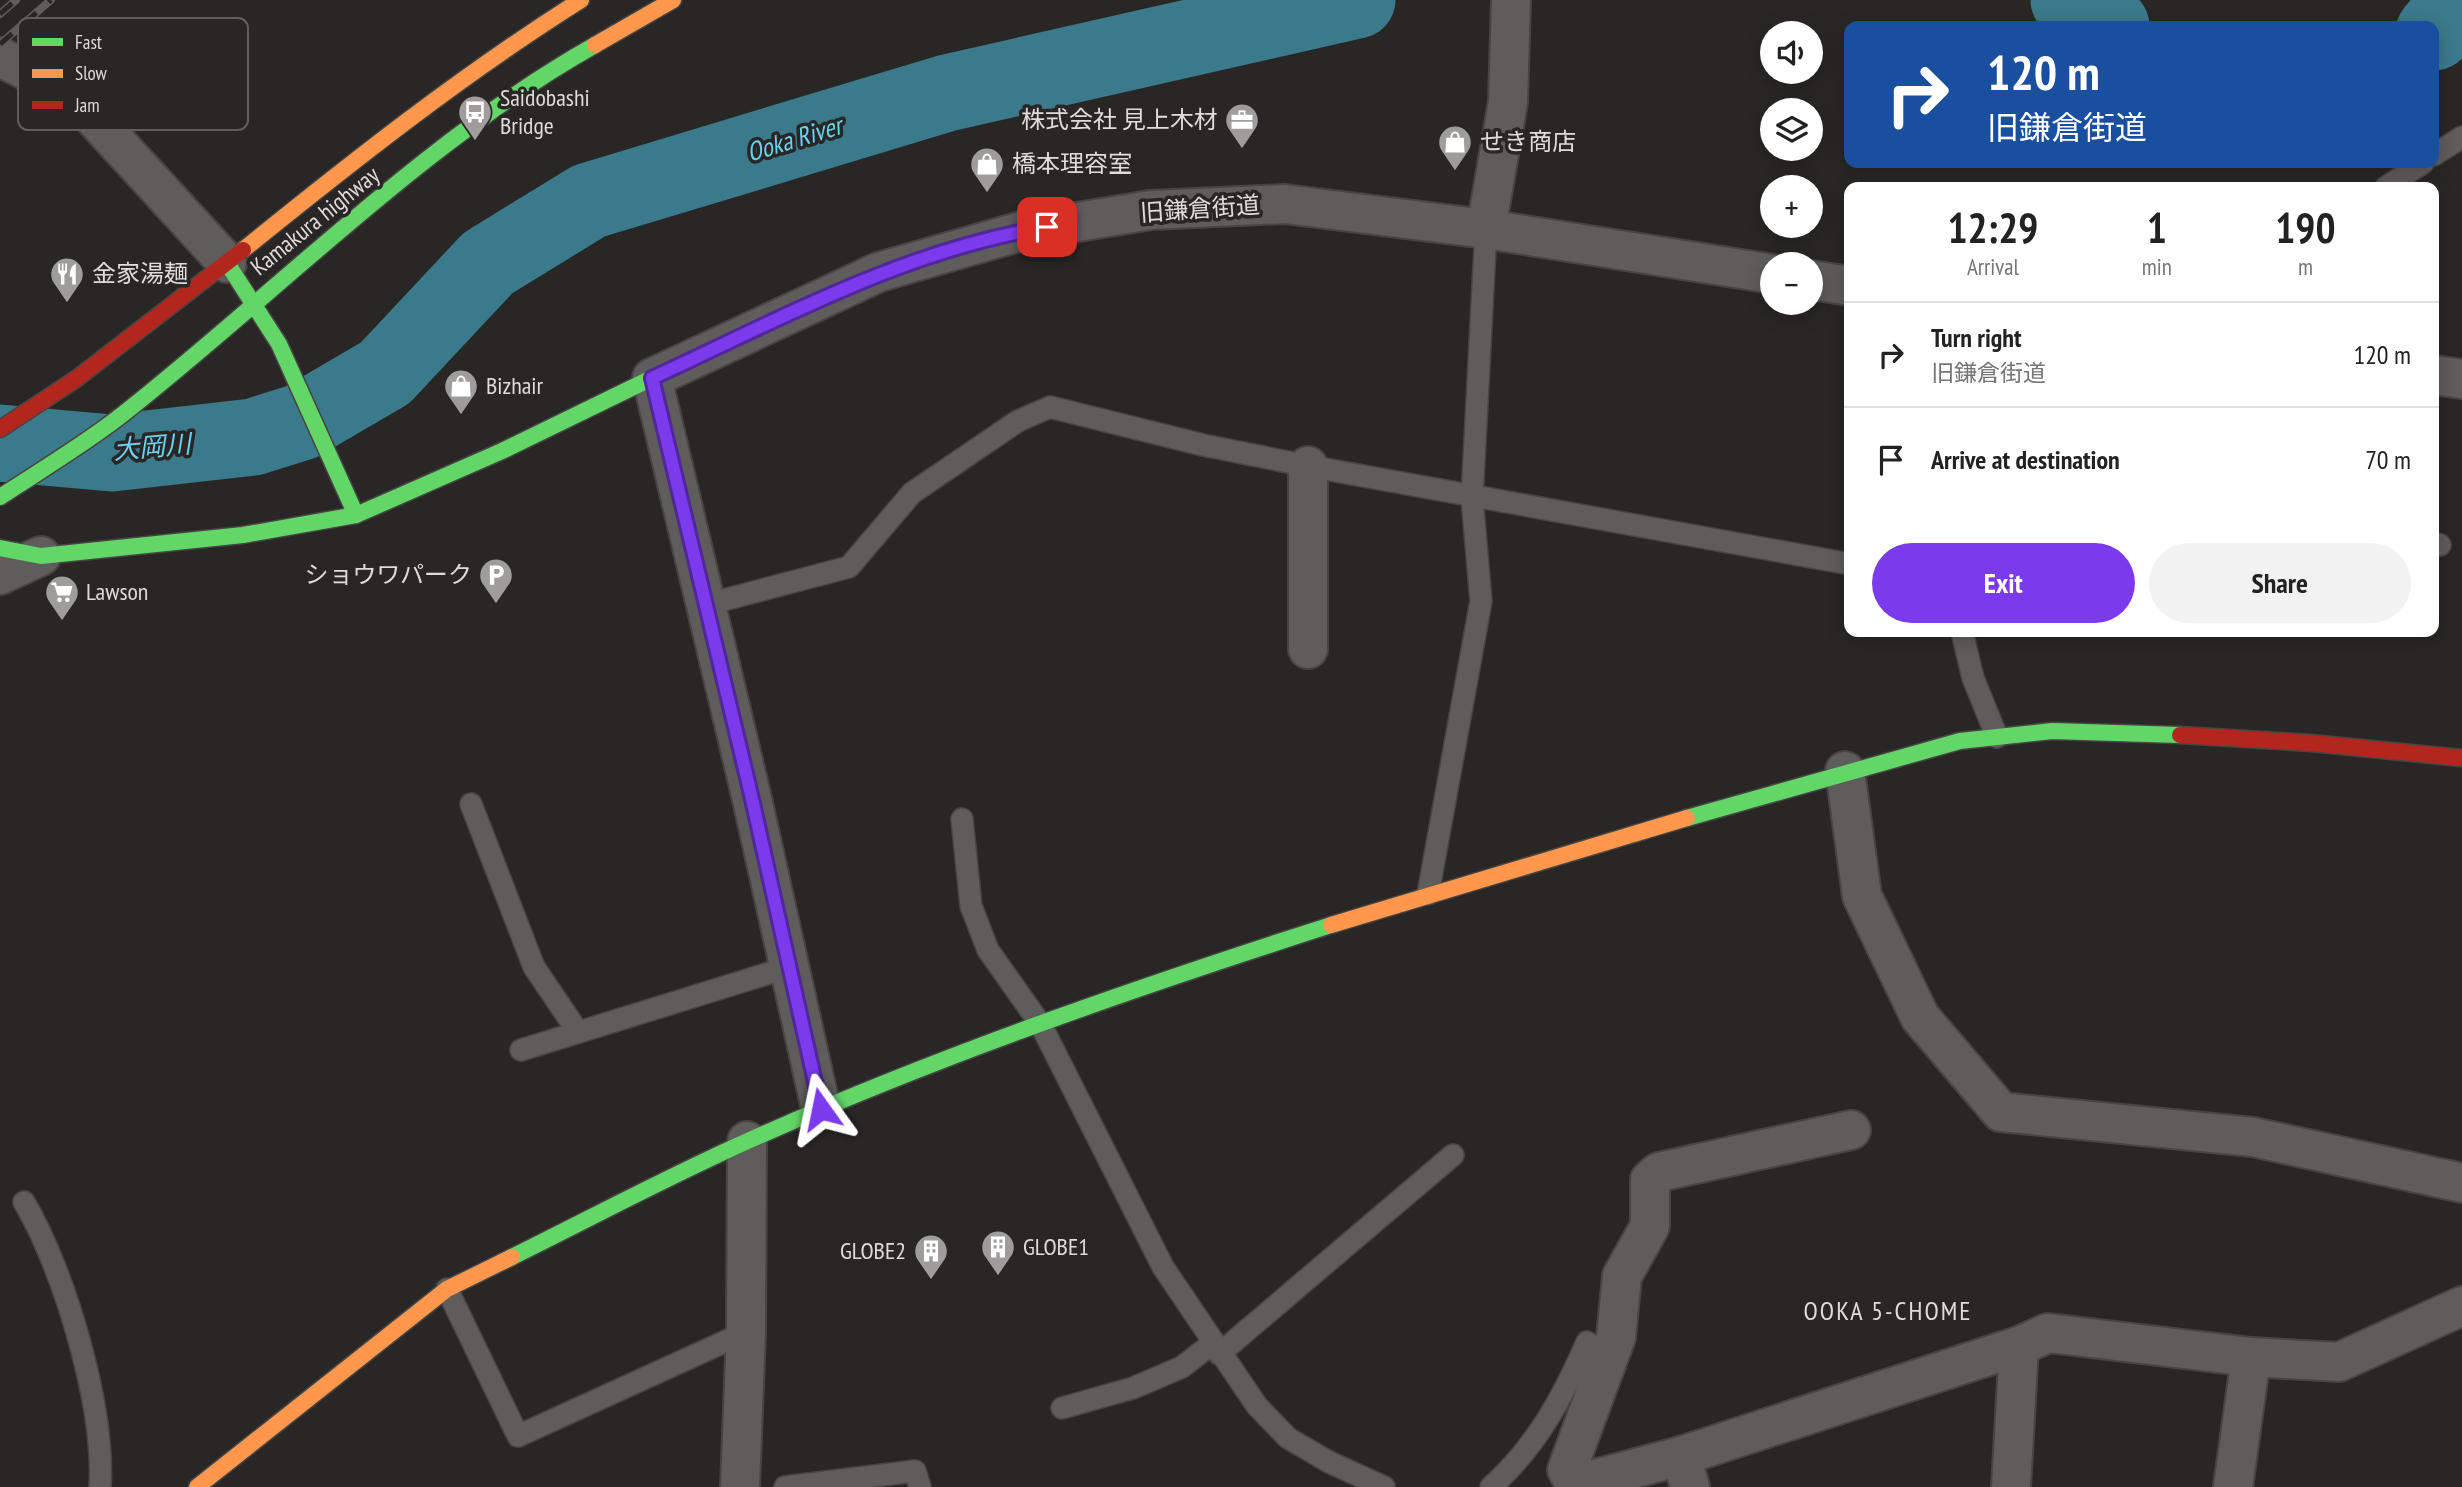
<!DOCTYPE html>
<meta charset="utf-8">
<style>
:root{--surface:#fff;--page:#f2f2f2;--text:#222;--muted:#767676;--line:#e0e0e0;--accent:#7c3aed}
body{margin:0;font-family:"PT Sans Narrow","Noto Sans JP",sans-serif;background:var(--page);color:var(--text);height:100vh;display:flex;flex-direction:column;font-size:26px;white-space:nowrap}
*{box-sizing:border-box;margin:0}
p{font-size:23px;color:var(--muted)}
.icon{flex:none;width:38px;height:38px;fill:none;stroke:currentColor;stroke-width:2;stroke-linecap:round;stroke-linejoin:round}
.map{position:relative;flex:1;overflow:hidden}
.panel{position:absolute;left:1844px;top:182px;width:595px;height:455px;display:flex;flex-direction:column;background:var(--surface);border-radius:14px;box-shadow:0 4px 18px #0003}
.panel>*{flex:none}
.hud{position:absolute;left:1844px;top:21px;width:595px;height:147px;border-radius:14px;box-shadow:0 4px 18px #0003;background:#1a4fa0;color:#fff;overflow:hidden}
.buttons{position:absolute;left:1760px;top:21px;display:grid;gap:14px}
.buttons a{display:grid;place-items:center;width:63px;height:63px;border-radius:50%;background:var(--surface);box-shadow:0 4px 18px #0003;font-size:35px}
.pin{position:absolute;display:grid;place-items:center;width:60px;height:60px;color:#fff;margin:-30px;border-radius:14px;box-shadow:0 4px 10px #0006}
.me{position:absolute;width:77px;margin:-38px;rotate:348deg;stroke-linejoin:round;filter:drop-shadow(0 0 5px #0008)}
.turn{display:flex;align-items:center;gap:24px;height:147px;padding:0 28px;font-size:32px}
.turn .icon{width:91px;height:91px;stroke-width:2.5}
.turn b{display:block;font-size:49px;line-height:60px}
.eta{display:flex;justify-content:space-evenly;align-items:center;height:119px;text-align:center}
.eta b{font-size:42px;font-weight:600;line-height:49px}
.cta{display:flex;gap:14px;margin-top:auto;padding:14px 28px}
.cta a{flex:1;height:80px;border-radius:42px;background:var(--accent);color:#fff;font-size:28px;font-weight:600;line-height:80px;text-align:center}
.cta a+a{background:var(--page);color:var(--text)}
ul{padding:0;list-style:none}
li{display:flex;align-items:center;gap:21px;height:105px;padding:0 28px;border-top:2px solid var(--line)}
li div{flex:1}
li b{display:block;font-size:26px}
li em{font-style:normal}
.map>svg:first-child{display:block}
</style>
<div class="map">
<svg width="2462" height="1487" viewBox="0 0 2462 1487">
<rect width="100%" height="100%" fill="#282726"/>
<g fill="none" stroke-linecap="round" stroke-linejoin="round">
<g stroke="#3b7a8b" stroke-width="77">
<path d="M2069 0 2111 26"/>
<path d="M2434 32 2461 0"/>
<path d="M0 443 112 453 253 437 301 422 385 373 488 263 589 201 947 93 1357 0"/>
</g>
<g stroke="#464544" stroke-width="24">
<g id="lane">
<path d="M2434 155 2462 137"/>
<path d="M2386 187 2423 163"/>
<path d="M2434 543 2440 545"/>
<path d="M705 605 849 567 912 493 1018 421 1050 407 1203 445 1308 466 1850 564"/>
<path d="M1962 632 1973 678 1997 737"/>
<path d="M471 804 534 967 578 1032"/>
<path d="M962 819 971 906 988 950 1041 1025 1163 1267 1257 1406 1288 1438 1329 1462 1384 1487"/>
<path d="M1428 894 1481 601 1472 498 1486 229"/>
<path d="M521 1050 789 967"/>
<path d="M24 1202C65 1271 105 1408 100 1487"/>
<path d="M447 1289 518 1436 746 1332"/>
<path d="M1219 1354 1453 1155"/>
<path d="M1062 1408 1133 1388 1182 1367 1213 1343"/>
<path d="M785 1487 915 1471 920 1487"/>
<path d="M1491 1487C1536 1447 1563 1397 1587 1342"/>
</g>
</g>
<g stroke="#464544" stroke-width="42">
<g id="street">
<path d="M0 57 72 94 227 263"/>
<path d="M1486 229 1508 102 1511 0"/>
<path d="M1811 280 1850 286"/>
<path d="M2434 375 2462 379"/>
<path d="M0 575 41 556"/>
<path d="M1308 649V466"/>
<path d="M1845 771 1862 896 1920 1017 2001 1112 2253 1137 2462 1183"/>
<path d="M821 1109 752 799 652 378 879 272 1022 231 1151 210 1285 204 1486 229 1773 274"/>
<path d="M1681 1456 1576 1484 1567 1470 1616 1337 1622 1276 1650 1226V1180L1659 1172 1851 1130"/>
<path d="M740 1487 746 1332 747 1141"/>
<path d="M1690 1487 1681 1456 2019 1346 2048 1333 2251 1357 2339 1362 2462 1306"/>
<path d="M2011 1487 2019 1346"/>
<path d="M2233 1487 2251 1357"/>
</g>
</g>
<g stroke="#464544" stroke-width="19">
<g id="fast">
<path d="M227 263 279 344 356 515"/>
<path d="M0 497C41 470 85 444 123 414 280 290 420 144 595 45"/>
<path d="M0 548 41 556 243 535 356 515 502 451 652 378"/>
<path d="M1687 818 1960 741 2052 731 2180 735"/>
<path d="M512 1257C591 1218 669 1176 750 1140 938 1056 1135 988 1331 925"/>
</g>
</g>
<g stroke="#464544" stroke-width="19">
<g id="slow">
<path d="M595 45 673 0"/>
<path d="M243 250C353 161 462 75 581 0"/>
<path d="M1331 925 1687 818"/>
<path d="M197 1487 447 1289 512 1257"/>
</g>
</g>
<g stroke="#464544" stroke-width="19">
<g id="jam">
<path d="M0 429 76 379 243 250"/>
<path d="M2180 735 2311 743 2462 758"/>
</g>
</g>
<use href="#lane" stroke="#5e5d5c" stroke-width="21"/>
<use href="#street" stroke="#5e5d5c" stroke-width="38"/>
<use href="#fast" stroke="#63d668" stroke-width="16"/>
<use href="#slow" stroke="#ff974d" stroke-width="16"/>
<use href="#jam" stroke="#b3261e" stroke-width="16"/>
<g stroke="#5e5d5c" stroke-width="8">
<g id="rail">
<path d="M0 14 16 0"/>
<path d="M0 44 51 0"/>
</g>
</g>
<use href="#rail" stroke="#292725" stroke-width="5" stroke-dasharray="16" stroke-linecap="butt"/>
</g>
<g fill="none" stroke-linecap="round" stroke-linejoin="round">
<g stroke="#51269a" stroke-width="18">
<path id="route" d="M821 1109 752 799 652 378C780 319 907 249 1047 227"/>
</g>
<use href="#route" stroke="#7c3aed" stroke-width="12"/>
</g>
<defs>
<g id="bus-pin" transform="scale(1.75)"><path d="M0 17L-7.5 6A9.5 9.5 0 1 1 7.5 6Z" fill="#9e9d9c" stroke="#292725"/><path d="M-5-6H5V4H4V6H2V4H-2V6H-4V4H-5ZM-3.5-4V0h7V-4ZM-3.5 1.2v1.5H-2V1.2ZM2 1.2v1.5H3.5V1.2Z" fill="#fff"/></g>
<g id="office-pin" transform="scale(1.75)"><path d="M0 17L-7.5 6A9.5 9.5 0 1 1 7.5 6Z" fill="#9e9d9c" stroke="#292725"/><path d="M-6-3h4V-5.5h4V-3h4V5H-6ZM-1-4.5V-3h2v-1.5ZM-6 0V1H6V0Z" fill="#fff"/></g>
<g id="shop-pin" transform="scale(1.75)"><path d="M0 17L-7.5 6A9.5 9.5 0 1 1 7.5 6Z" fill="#9e9d9c" stroke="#292725"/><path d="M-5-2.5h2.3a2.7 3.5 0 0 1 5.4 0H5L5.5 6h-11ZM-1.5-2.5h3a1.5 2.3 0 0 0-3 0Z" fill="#fff"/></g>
<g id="restaurant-pin" transform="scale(1.75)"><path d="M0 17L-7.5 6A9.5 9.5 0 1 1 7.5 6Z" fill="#9e9d9c" stroke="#292725"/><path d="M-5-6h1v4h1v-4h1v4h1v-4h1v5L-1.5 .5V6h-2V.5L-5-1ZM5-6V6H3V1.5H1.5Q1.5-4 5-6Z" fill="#fff"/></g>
<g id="parking-pin" transform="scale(1.75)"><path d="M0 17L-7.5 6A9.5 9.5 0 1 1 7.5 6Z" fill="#9e9d9c" stroke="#292725"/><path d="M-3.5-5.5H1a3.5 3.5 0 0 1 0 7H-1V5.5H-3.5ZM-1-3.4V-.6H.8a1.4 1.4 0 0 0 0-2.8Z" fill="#fff"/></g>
<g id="supermarket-pin" transform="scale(1.75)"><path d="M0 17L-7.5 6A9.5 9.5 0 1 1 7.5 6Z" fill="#9e9d9c" stroke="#292725"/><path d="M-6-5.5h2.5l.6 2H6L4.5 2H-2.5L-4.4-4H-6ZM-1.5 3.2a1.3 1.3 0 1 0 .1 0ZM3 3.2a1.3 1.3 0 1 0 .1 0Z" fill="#fff"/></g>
<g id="building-pin" transform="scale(1.75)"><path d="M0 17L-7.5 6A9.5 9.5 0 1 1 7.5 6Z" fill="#9e9d9c" stroke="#292725"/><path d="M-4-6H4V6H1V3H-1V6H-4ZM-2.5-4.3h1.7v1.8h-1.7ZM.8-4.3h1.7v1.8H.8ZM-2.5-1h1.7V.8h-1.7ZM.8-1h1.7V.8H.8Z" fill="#fff"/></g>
</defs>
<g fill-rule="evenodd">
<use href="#bus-pin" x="475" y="112"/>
<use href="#office-pin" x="1242" y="120"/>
<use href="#shop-pin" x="1455" y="142"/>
<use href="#shop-pin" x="987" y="164"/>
<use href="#restaurant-pin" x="67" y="274"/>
<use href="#shop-pin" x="461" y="386"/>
<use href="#parking-pin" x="496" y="575"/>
<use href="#supermarket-pin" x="62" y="592"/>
<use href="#building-pin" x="998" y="1247"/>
<use href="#building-pin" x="931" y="1251"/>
</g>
<g text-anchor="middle" stroke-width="7" stroke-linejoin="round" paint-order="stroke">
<g font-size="24" fill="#dedddb" stroke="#292725" text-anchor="start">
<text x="500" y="106">Saidobashi<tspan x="500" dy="28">Bridge</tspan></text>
<text x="1218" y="128" text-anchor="end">株式会社 見上木材</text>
<text x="1480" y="150">せき商店</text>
<text x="1012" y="172">橋本理容室</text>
<text x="92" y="282">金家湯麺</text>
<text x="486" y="394">Bizhair</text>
<text x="472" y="583" text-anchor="end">ショウワパーク</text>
<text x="86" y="600">Lawson</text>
<text x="1023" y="1255">GLOBE1</text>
<text x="906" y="1259" text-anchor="end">GLOBE2</text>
</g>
<g font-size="24" fill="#dedddb" stroke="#292725">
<text transform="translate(1200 209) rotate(-4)" y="8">旧鎌倉街道</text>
<text transform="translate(315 221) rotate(-39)" y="8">Kamakura highway</text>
</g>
<g font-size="26" font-style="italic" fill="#69d2f0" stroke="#292725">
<text transform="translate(794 139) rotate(-17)" y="9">Ooka River</text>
<text transform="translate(152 447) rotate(-5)" y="9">大岡川</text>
</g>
<g font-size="26" letter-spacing="2" fill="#dedddb" stroke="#292725">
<text x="1888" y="1320">OOKA 5-CHOME</text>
</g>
</g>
<rect x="18" y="18" width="230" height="112" rx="10" fill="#292725" stroke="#5f5e5c" stroke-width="2"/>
<rect x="32" y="38" width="31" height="8" fill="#63d668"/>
<rect x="32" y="69" width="31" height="9" fill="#ff974d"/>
<rect x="32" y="101" width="31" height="8" fill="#b3261e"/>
<g font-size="19" fill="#dedddb">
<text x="75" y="49">Fast</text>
<text x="75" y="80">Slow</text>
<text x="75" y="112">Jam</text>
</g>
</svg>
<div class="buttons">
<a><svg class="icon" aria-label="sound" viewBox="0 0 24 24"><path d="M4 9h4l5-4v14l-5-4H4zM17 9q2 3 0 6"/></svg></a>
<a><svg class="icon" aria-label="layers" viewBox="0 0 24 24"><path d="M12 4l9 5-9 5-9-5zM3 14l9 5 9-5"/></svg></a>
<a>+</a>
<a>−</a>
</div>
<div class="pin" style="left:1047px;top:227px;background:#d93025"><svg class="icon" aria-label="arrive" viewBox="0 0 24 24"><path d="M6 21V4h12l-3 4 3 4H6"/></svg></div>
<svg class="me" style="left:821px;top:1109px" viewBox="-20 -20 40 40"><path d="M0-17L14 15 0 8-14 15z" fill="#7c3aed" stroke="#fff" stroke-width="4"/></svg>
<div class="hud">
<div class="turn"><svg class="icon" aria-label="right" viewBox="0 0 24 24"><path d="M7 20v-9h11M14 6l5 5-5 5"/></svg><div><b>120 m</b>旧鎌倉街道</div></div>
</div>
<section class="panel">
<div class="eta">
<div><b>12:29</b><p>Arrival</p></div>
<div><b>1</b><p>min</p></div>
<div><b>190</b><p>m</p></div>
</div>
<ul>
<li><svg class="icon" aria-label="right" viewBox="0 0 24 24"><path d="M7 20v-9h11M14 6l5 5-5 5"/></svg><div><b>Turn right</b><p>旧鎌倉街道</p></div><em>120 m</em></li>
<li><svg class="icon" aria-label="arrive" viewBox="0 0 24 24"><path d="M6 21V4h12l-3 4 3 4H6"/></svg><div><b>Arrive at destination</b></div><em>70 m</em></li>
</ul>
<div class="cta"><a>Exit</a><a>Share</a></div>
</section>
</div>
